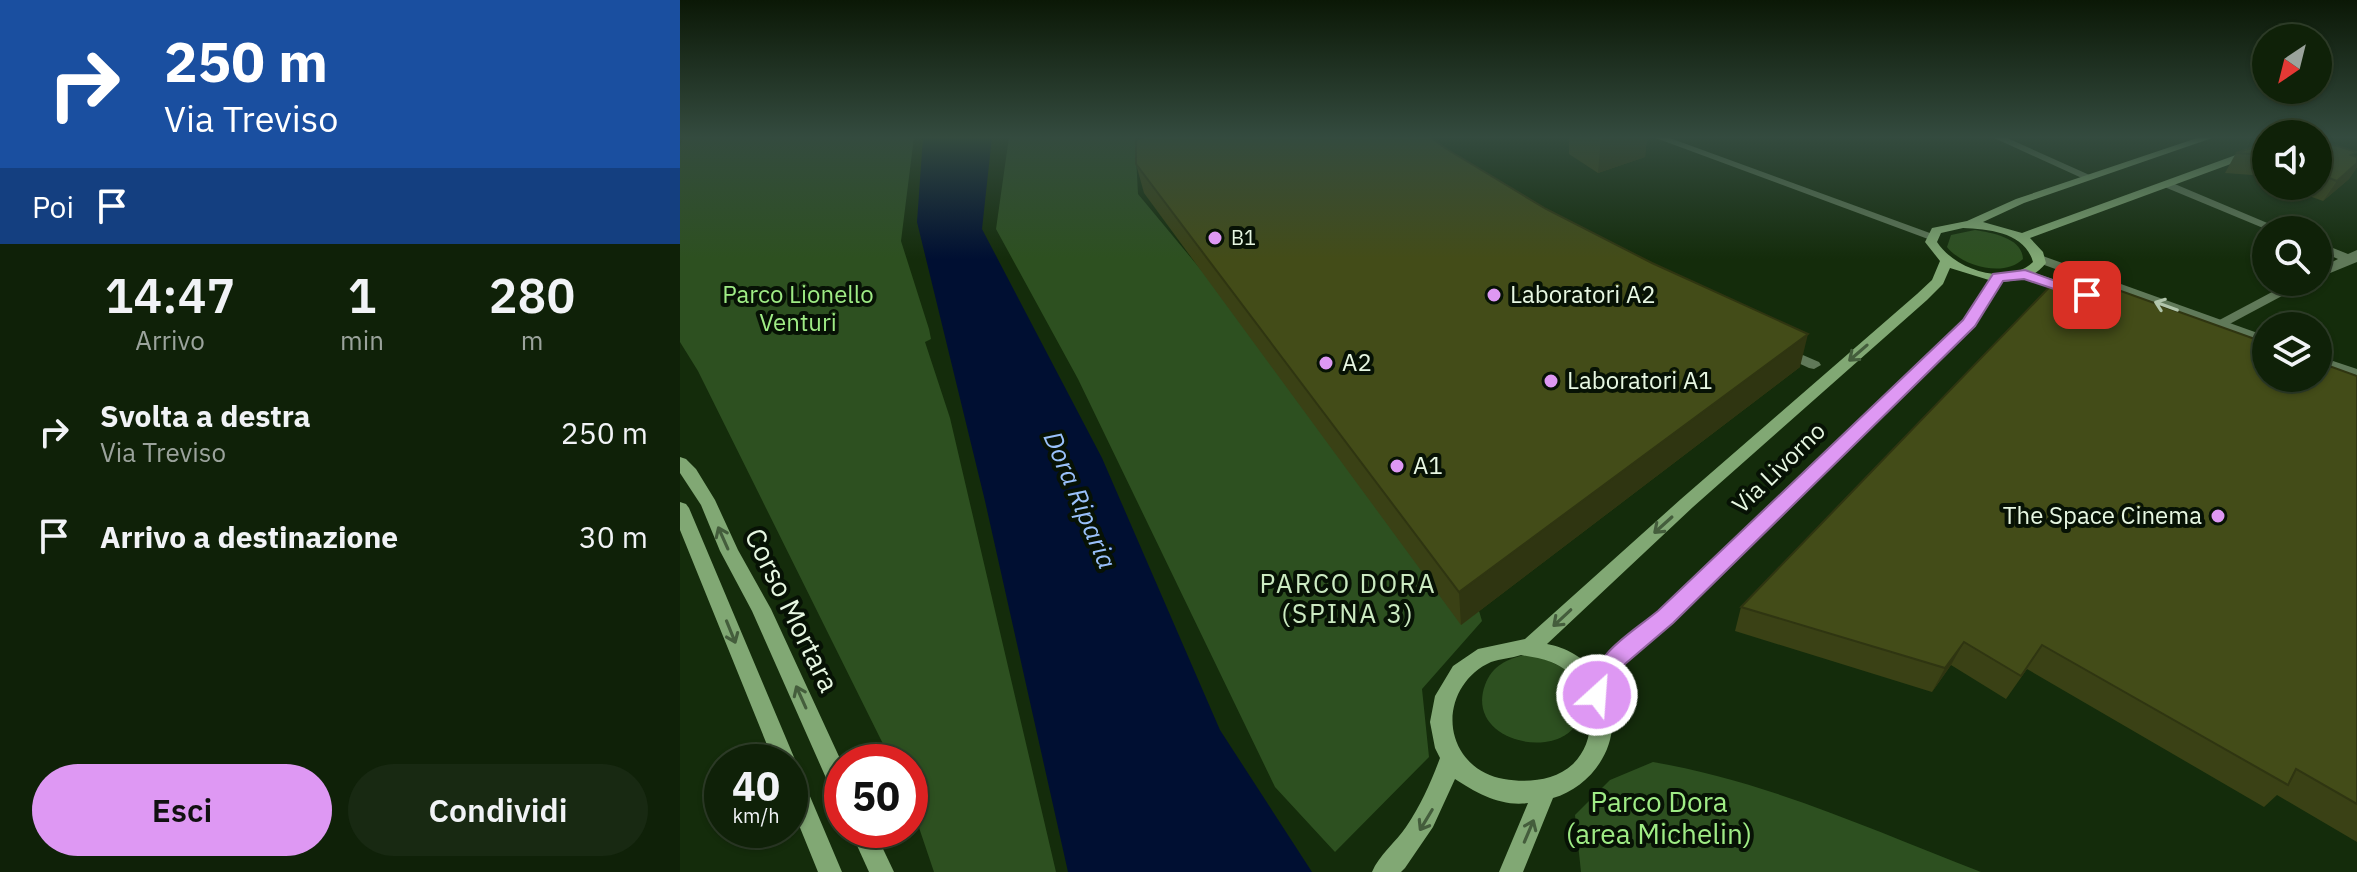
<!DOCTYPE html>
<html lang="it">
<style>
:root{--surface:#0f2108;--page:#182912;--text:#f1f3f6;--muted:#9ba39c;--line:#2f3e29;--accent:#de98f3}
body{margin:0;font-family:"IBM Plex Sans",sans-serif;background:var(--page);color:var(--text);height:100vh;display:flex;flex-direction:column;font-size:30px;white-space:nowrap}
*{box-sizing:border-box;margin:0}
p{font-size:26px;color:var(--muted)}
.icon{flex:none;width:44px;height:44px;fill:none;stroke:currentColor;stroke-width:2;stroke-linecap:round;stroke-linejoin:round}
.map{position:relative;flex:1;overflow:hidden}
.sheet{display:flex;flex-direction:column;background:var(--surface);width:680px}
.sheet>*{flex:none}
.top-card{background:#1a4fa0;color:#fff;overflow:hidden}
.needle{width:52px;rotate:215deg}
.fabs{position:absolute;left:1572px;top:24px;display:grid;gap:16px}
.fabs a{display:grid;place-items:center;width:80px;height:80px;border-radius:50%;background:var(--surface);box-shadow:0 2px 6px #0004,0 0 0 2px var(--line);font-size:40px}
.speed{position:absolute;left:24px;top:744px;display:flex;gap:16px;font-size:40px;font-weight:700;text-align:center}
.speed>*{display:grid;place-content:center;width:104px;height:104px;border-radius:50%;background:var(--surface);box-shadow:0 2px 6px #0004,0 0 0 2px var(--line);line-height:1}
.speed small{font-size:20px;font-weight:400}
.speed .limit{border:12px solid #d22;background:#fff;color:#111}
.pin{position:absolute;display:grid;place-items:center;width:68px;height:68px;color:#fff;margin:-34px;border-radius:16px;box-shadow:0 4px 12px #0006}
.me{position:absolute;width:88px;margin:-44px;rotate:26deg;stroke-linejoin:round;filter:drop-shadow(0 0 6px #0008)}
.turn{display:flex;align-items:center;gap:28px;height:168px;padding:0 32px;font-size:36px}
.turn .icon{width:104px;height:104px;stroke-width:2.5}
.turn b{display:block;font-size:56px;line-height:68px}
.then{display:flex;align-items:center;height:76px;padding:0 32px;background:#0003;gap:16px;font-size:30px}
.eta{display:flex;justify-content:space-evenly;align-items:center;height:136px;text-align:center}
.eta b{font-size:48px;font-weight:600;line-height:56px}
.cta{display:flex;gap:16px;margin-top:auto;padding:16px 32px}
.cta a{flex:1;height:92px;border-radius:48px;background:var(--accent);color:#111;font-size:32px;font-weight:600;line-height:92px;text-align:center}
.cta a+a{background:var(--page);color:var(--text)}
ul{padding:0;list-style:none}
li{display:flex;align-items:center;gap:24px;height:104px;padding:0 32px}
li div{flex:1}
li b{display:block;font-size:30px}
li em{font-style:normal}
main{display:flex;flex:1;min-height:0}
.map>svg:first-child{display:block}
</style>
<main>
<section class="sheet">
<div class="top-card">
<div class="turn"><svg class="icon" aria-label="right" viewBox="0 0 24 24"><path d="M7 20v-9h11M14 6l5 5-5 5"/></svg><div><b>250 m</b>Via Treviso</div></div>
<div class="then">Poi<svg class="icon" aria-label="arrive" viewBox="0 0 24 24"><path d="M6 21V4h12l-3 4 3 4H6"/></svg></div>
</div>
<div class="eta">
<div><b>14:47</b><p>Arrivo</p></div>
<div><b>1</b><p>min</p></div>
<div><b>280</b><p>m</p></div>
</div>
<ul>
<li><svg class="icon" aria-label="right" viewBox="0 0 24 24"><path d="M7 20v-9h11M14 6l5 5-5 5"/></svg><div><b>Svolta a destra</b><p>Via Treviso</p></div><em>250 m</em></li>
<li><svg class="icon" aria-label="arrive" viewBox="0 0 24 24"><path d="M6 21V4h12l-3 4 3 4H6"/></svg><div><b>Arrivo a destinazione</b></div><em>30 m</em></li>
</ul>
<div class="cta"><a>Esci</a><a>Condividi</a></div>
</section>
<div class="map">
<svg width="1677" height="872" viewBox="0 0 1677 872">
<rect width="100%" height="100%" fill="#142c0b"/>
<g fill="#2d5020">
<path d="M3 137H234L221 241 249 329 251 339 245 342 270 418 376 872H254L230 801V762H212L18 371 0 342V146Z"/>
<path d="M329 137H455L458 194 522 271 764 491 802 621 742 689 749 757 655 852 595 787 398 379 316 229Z"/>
<path d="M1295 230C1313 233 1342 238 1343 259 1324 278 1282 266 1267 247L1271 235Z"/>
<path d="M854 654 896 674C936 770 779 757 805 685 813 663 833 656 854 654Z"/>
<path d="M973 762C1086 781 1195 831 1301 872H901L895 815 930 780Z"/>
</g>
<path fill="#000f32" d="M243 137H312L302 229 422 458 540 730 632 872H388L305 501 237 222Z"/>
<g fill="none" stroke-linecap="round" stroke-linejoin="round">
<g fill="#607959" fill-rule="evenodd">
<path d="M1312 137H1325L1414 177 1404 179Z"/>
<path d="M1575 137H1586V142L1576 139Z"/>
<path d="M1482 182H1490L1604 230H1588L1482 186Z"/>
<path d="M1638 242 1668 254 1677 250V262L1638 278V269L1658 259 1638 250Z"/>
<path d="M1611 282H1628L1542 328H1532L1530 325Z"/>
<path d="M1102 346 1139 362 1141 365 1134 369 1129 368 1097 353 1095 350Z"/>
</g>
<g fill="#607959" fill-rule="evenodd">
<path d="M973 137H987L1258 236 1252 240 1248 239Z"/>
<path d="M1360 255 1586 336V345L1356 262 1354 259Z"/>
<path d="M1345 270 1398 287 1400 290 1393 294 1340 277V271Z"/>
<path d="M1638 356 1677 369V379L1638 365Z"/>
</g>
<g fill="#81a874" fill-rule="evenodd">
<path d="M1520 137H1535L1344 203 1303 222 1342 233 1586 144V151L1350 238 1363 252 1366 263C1354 278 1340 280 1322 282L1294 326 992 623C971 639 940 657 931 683 926 697 931 706 932 720 934 755 906 789 873 798L843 872H819L848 803C822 807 796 793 775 779L753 827 725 868 721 872H692C699 855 716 842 726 827 741 805 751 782 760 758L755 748 750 722 755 696 773 666 798 649 845 639 1001 499 1237 294 1252 280 1260 261 1245 242 1252 228 1287 221 1336 199ZM1283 228C1310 229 1345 233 1353 262 1327 287 1275 270 1257 242L1261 233ZM1270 268 1309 280 1284 320 978 611 936 645 915 673C905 658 885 647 867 644L1013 507 1247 300 1263 284ZM841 655C851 657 862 658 871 662 911 677 924 733 893 764 875 781 847 783 824 779 807 776 793 768 783 754 761 722 775 678 811 662 820 659 832 658 841 655Z"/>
<path d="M0 457 6 459 16 469 35 500 58 550 91 609 162 763V799L154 796 72 611 40 551 21 505 0 473Z"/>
<path d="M0 502 6 504 9 508 116 762 114 766 118 768 162 872H138L110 803V762H94L0 530Z"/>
<path d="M170 830H194L214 872H189Z"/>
</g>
</g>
<g fill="#3a4115">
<path d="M889 137H967L965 157 918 173 889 154Z"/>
<path d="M464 138 765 148 1120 367 781 625 464 193 456 164Z"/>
<path d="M1638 140 1677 157V167L1669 179 1643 201 1618 192 1615 187 1613 186H1638Z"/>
<path d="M1586 143V176L1545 173 1556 153Z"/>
<path d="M1677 376V842L1597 795 1584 807 1347 669 1326 699 1271 665 1252 692 1055 631 1061 607Z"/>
</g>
<g fill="#2f3511">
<path d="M921 137H967L965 157 918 173Z"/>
<path d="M1677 163V167L1669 179 1643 201 1657 181Z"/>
<path d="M1128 334 1120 367 781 625 779 592Z"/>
<path d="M1284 642 1271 665 1252 692 1265 668Z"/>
</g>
<g fill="#434c18" stroke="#2f3511" stroke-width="2">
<path d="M464 137H750L765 148 866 209 972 263 1128 334 779 592 456 164V140Z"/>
<path d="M1638 140 1677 152 1671 155 1677 157V163L1657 181 1638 174Z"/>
<path d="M1586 143V155L1556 153Z"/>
<path d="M1385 271 1586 343V378H1638V362L1677 376V804L1616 769 1608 785 1362 645 1341 676 1284 642 1265 668 1061 607Z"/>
</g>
<defs><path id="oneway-shaft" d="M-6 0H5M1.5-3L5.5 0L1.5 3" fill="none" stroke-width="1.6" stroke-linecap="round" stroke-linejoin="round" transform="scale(2)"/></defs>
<use stroke="#b1c5ab" href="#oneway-shaft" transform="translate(1486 306) rotate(-160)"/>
<g stroke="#445d3c">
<use href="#oneway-shaft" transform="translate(1178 353) rotate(139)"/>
<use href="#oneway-shaft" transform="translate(983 525) rotate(138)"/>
<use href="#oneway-shaft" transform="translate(43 538) rotate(-114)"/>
<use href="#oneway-shaft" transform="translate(882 618) rotate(137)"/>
<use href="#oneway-shaft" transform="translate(51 632) rotate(68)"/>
<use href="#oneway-shaft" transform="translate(121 697) rotate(-114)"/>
<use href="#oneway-shaft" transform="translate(746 820) rotate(121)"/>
<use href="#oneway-shaft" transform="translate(849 831) rotate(-67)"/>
</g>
<linearGradient id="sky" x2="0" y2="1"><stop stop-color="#0b1806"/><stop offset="0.53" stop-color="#344b3f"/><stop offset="1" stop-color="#344b3f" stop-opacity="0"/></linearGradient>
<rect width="1677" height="259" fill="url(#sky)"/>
<path fill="#de98f3" stroke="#90639e" stroke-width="2" d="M1345 270 1414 295 1407 300 1344 279 1323 281 1295 326 993 623 945 664 935 676 926 702 917 705 909 702 905 695C920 649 942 640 978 611L1283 320 1313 274Z"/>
<g fill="#de98f3" stroke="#071205" stroke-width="3">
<circle cx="535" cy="238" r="8"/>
<circle cx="814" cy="295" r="8"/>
<circle cx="646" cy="363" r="8"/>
<circle cx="871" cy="381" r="8"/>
<circle cx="717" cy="466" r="8"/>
<circle cx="1538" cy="516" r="8"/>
</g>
<g text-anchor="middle" stroke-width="8" stroke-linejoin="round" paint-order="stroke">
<g font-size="20" fill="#e7f7e2" stroke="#071205" text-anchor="start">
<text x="551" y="245">B1</text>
</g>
<g font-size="24" fill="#9fec85" stroke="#071205">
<text x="118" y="303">Parco Lionello<tspan x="118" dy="28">Venturi</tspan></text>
</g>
<g font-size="24" fill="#e7f7e2" stroke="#071205" text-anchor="start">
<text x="830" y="303">Laboratori A2</text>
<text x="662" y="371">A2</text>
<text x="887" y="389">Laboratori A1</text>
<text x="733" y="474">A1</text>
<text x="1522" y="524" text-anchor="end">The Space Cinema</text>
</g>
<g font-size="24" fill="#e7f7e2" stroke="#071205">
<text transform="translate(1099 468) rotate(-44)" y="8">Via Livorno</text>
</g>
<g font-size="26" font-style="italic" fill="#9ac1fb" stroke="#071205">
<text transform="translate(400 500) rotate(67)" y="9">Dora Riparia</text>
</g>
<g font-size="26" letter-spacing="2" fill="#cbeac1" stroke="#071205">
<text x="668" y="593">PARCO DORA<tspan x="668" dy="30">(SPINA 3)</tspan></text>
</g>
<g font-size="28" fill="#e7f7e2" stroke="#071205">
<text transform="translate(112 610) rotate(64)" y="10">Corso Mortara</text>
</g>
<g font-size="28" fill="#9fec85" stroke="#071205">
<text x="979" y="812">Parco Dora<tspan x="979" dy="32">(area Michelin)</tspan></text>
</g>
</g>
</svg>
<div class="fabs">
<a><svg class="needle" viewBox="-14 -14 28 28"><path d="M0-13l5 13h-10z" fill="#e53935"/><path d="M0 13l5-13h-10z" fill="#9ba39c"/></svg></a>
<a><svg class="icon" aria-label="sound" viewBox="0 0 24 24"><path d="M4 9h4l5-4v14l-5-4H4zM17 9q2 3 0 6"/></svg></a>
<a><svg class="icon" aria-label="search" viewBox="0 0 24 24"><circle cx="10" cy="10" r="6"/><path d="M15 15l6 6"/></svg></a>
<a><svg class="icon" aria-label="layers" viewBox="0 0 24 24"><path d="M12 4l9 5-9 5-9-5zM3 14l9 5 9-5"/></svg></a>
</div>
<div class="speed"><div>40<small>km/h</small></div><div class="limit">50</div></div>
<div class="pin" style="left:1407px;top:295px;background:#d93025"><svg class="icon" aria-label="arrive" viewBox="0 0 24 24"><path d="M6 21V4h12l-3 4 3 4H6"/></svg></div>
<svg class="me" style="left:917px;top:695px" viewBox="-20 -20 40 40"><circle r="17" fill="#de98f3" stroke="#fff" stroke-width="3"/><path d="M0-11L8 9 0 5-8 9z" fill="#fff"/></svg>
</div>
</main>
